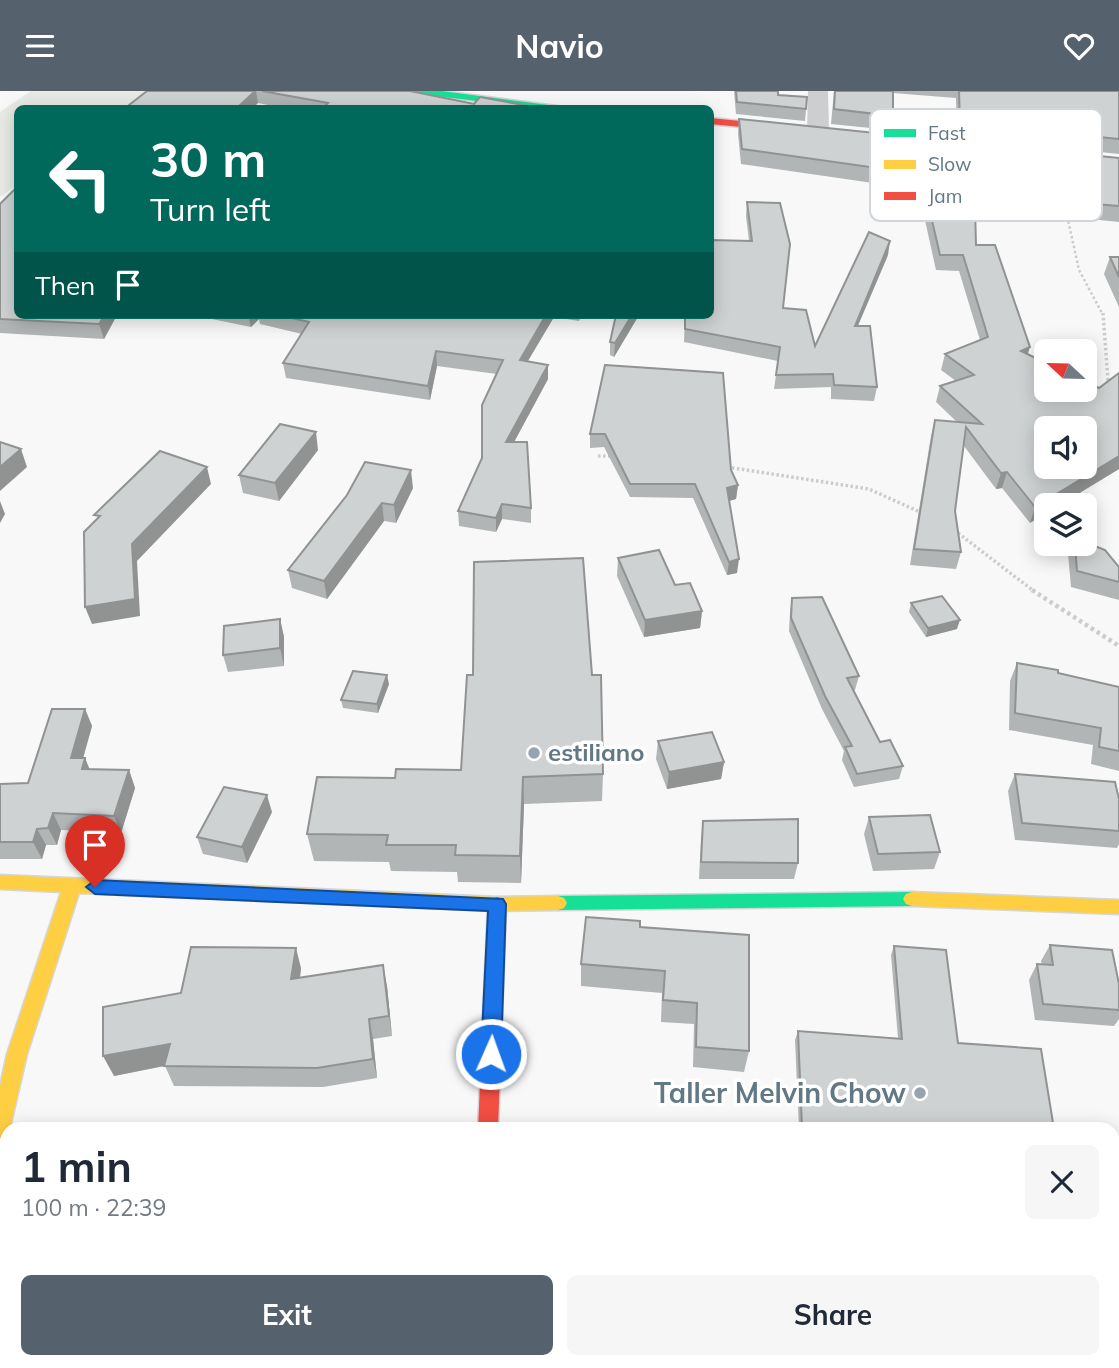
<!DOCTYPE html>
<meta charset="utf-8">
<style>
:root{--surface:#fff;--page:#f6f6f7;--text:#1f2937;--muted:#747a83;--accent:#55616c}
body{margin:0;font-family:Mulish,sans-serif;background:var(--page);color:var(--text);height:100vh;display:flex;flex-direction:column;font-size:26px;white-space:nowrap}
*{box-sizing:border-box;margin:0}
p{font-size:23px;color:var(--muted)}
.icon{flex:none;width:38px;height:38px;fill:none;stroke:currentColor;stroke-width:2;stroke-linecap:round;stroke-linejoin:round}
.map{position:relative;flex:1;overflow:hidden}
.sheet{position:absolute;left:0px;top:1031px;width:1120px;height:247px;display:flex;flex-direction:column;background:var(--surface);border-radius:21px 21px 0 0;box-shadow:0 4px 18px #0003}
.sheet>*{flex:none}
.top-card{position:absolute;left:14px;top:14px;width:700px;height:214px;border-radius:10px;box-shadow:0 4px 18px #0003;background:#00695c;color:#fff;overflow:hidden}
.needle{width:46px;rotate:292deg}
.tools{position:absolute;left:1034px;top:248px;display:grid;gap:14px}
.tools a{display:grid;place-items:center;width:63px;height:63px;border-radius:10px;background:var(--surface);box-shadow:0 4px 18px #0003;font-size:35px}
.pin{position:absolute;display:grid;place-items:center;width:60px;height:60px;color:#fff;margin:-72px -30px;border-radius:50% 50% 50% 0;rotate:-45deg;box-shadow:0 0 7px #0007}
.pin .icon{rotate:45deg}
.me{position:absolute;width:77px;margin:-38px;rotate:2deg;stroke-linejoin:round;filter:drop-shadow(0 0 5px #0008)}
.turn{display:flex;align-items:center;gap:24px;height:147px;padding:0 21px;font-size:32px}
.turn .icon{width:91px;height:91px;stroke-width:2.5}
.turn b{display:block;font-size:49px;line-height:60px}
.then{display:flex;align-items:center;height:66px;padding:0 21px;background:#0003;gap:14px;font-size:26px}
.round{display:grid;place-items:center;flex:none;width:74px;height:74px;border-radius:10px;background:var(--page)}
.headline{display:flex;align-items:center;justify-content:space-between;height:119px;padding:0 21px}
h1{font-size:42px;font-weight:700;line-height:52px}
.cta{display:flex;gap:14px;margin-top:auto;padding:14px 21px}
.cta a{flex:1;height:80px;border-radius:10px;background:var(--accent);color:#fff;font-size:28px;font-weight:700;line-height:80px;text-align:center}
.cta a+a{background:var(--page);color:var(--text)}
header{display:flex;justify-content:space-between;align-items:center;height:91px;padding:0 21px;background:var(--accent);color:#fff;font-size:32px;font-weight:700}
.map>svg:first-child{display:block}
</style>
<header><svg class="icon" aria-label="menu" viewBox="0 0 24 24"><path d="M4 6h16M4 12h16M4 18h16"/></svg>Navio<svg class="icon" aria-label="heart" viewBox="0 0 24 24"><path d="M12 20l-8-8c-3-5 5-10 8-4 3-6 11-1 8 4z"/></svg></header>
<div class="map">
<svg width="1119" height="1277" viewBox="0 0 1119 1277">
<rect width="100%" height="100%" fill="#f8f8f8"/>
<path fill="#e8eae5" d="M31 0H153L127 17 18 18 17 94 0 106V21Z"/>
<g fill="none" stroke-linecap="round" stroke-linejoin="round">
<g stroke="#d5d6d7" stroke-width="3">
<g id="fast">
<path d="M413 0H442L579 18H546L418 3Z"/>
<path d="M912 801 918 803 921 808 918 813 912 815 558 819 552 817 549 812 552 807 558 805Z"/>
</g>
</g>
<g stroke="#d5d6d7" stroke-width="3">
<g id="slow">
<path d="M0 784 497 806 558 805 564 807 567 812 564 817 558 819 497 820 79 802 27 963 10 1037 7 1038V1044L0 1046V995L7 963 61 801 0 798Z"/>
<path d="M912 801 1119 809V823L912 815 906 813 903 808 906 803Z"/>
</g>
</g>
<g stroke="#d5d6d7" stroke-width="3">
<g id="jam">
<path d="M710 27 792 35 797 38 792 41 710 33Z"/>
<path d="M497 806 503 808 506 813 498 1038H478L488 813 491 808Z"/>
</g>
</g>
<path stroke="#cbcccd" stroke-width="2.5" stroke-dasharray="2.5 2.5" stroke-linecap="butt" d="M1063 106 1079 179 1103 224"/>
<g stroke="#cbcccd" stroke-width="3.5" stroke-dasharray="2.5 2.5" stroke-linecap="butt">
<path d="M1103 222 1108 289 1119 302"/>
<path d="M598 365H614"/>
<path d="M727 376 869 398 922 422"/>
<path d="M954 439 1035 501"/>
</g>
<path stroke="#cbcccd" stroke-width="4.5" stroke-dasharray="3.5 3.5" stroke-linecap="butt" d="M1032 499 1119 555"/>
<g fill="#cdcecf" fill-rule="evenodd">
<path d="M808 0H828L829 40 826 45H810L807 40Z"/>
<rect x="453" y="1270" width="50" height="7"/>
</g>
<use href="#fast" fill="#16e098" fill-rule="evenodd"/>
<use href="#slow" fill="#ffcf43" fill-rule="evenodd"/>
<use href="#jam" fill="#f24e42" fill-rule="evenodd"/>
</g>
<g fill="#b2b5b5">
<path d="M147 0H414V2L474 13 529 15V18H288L258 12Z"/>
<path d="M734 0H778V4L806 18 805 30 736 23Z"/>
<path d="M834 0H1119V63L957 46 956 7 893 2V25L890 39 831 33Z"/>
<path d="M739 28 1119 67V131L1090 128 1089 114 1027 107V99L975 94 976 154 1028 263 1099 297 1119 282V378L1058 415H1046L1030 432 1002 397 996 398 964 355 955 420 961 461 956 478 910 474 931 345 935 329 957 331 936 311 940 295 956 290 941 279 945 263 980 249 959 180 936 179 917 93 915 98 741 73 738 43Z"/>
<path d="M747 111 783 217 815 255 888 164 858 235 877 296 874 310 831 308V296L774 298 778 270 684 251 685 224H710L749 150 746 125Z"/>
<path d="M0 113 18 224H117L104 248 0 242Z"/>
<path d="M1110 166H1119V216L1104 183Z"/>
<path d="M202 224H509L515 225 516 224H582L579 230 554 226 528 270 548 274V288L514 351 531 417V432L502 428 496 441 459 435 458 420 482 367 497 283 437 275 430 309 286 287 283 272 302 243 260 233 259 228 251 236 202 226Z"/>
<path d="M639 224 614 266 610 264V251Z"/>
<path d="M605 274 731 379 738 394 736 408 729 410 737 482 727 484 693 407 630 406 604 356 590 357V343Z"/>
<path d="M318 359 279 410 243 402 239 384Z"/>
<path d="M413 397 396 432 384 430 327 508 292 497 288 479 347 404Z"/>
<path d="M1072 453H1085L1119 476V509L1071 496 1068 463Z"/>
<path d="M618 467 675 494 702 520 700 537 644 546 617 485Z"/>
<path d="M792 507 859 585 855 599H853L880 651 903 675 899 688 854 696 842 669 844 660 822 618 789 540 790 521Z"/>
<path d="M911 512 957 538 926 546 909 521Z"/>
<path d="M280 528 284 546V575L228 581 223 564Z"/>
<path d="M1017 572 1119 596V680L1091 673 1093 654 1009 639 1010 590Z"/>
<path d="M592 584 603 683 602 710 524 713 521 792 458 791 457 781 391 780 389 771 314 770 307 743 395 687 461 679Z"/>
<path d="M389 593 378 622 343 617 341 609Z"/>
<path d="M85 618 92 635 83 667H85L89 678 129 679 135 697 121 742 61 739 57 754H46L42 768H0V693L28 692Z"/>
<path d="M658 650 724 671 721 688 667 698 656 668Z"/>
<path d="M1015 683 1119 708V753L1117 757 1015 749 1008 700Z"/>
<path d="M272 721 247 772 203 763 197 746Z"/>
<path d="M869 726 940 761 934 778 873 780 864 743Z"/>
<path d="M703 730 798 772 794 788H699L701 747Z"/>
<path d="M640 836 749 960 744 981 693 976 694 933 661 931 662 902 581 895V873Z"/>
<path d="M1050 854 1119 893V928L1114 935 1035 929 1029 889 1037 873 1042 874 1041 870Z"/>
<path d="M894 855 958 952 1054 1038H799L795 949 798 940 898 947 891 864Z"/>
<path d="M301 877 300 887 387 895 392 945 373 948 377 987 323 996 174 995 165 975 114 985 181 902Z"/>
<rect x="330" y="1270" width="101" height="7"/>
<path d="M1067 1270H1113L1119 1277H1068Z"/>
</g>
<g fill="#919393">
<path d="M255 0H256L258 12 252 18H236Z"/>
<path d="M890 150 888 164 852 248 855 235Z"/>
<path d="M105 224H117L104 248 99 233Z"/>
<path d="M248 224H258L259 228 251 236Z"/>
<path d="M546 224H554V226L520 283V269Z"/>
<path d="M632 224H639L614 266 615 252Z"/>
<path d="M1030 256 1025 272 1021 260Z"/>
<path d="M436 260 437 275 430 309 428 295Z"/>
<path d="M548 274V288L506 366V351Z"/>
<path d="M316 341 318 359 279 410 275 392Z"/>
<path d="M21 358 27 376 0 400V376Z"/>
<path d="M1119 365V378L1058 415H1046V422L1030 432 1035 416Z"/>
<path d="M207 376 211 393 137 470 140 525 92 533 85 516 132 453Z"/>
<path d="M411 379 413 397 396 432 394 414Z"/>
<path d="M1007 381 1002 397 996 398 1001 382Z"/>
<path d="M738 394 736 408 725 411 727 397Z"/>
<path d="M0 410 5 423 0 432Z"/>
<path d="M382 412 384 430 327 508 324 490Z"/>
<path d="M502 413V428L496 441V427Z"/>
<path d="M739 468 737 482 727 484 729 471Z"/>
<path d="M702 520 700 537 644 546 645 529Z"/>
<path d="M280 528 284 546V575L280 557Z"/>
<path d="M960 529 957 538 926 546 928 537Z"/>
<path d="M387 584 389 593 378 622 377 613Z"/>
<path d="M85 618 92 635 78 685 71 667Z"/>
<path d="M85 667 92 684 82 678Z"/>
<path d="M724 671 721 688 667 698 669 681Z"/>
<path d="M129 679 135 697 121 742 114 725Z"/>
<path d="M523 686 524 713 521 792 520 765Z"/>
<path d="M267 704 272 721 247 772 242 756Z"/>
<path d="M53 722 61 739 57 754 48 737Z"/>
<path d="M37 738 46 754 42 768 33 751Z"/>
<path d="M296 857 301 877 297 909 291 888Z"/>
<path d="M383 874 387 895 392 945 389 925Z"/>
<path d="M369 928 373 948 377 987 373 968Z"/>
<path d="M170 953 178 972 114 985 103 965Z"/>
<path d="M428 1270H431V1277H429Z"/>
</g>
<g fill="#cfd2d2" stroke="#919393" stroke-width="2" fill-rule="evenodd">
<path d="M147 0H255L236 18H124Z"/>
<path d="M262 0H410L474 13 480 6 529 15 528 18H322L328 12Z"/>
<path d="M736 0H778V4L807 6 806 18 737 11Z"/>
<path d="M835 0H893V25L834 18Z"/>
<path d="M959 0H1119V48L960 32Z"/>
<path d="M739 28 1119 67V115L1095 113 1094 98 1031 92V84L974 79 976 154H995L1030 256 1021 260 1046 272V299H1085V290L1099 297 1119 282V365L1035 416 1007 381 1001 382 966 336 955 420 961 461 914 458 935 329 982 333 940 295 974 284 945 263 988 246 963 164H940L920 78 919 83 742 58ZM1046 338H1085V376H1046Z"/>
<path d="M18 95V224H105L99 233 0 228V113Z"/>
<path d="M747 111 780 112 790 153 783 217 806 219 815 255 869 141 890 150 855 235H870L877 296 834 294 833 283 776 284 780 256 685 238V224H710V149L752 150Z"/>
<path d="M1110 166H1119V186Z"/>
<path d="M279 224H509L515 225 516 224H546L520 269 548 274 506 351H527L531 417 502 413 496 427 458 420 482 367V314L503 269 436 260 428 295 283 272 309 231Z"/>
<path d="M616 224H632L615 252 610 251Z"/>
<path d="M605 274 723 282 731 379 738 394 727 397 739 468 729 471 695 393H630L605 343H590Z"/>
<path d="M280 333 316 341 275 392 239 384Z"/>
<path d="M0 351 21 358 0 376Z"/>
<path d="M160 360 207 376 132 453 135 508 85 516 84 441 100 425 94 424Z"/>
<path d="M365 371 411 379 394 414 382 412 324 490 288 479 347 404Z"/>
<path d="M1085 451 1105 459 1119 476V491L1077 480 1075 453H1085Z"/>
<path d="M659 459 675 494 690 492 702 520 645 529 618 467Z"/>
<path d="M583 467 592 584H601L603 683 523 686 520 765 455 764 456 754H386L388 744 307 743 317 686 395 687 396 678 461 679 467 584H473L474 471Z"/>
<path d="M942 505 960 529 928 537 911 512Z"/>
<path d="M822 506 859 585 847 587 880 651 890 649 903 675 857 683 845 656 852 655 825 605 791 527 792 507Z"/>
<path d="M280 528V557L223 564 224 535Z"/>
<path d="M1017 572 1058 579V582L1119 596V660L1099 656 1101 637 1015 622Z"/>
<path d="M353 580 387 584 377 613 341 609Z"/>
<path d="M52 618H85L71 667H85L82 678 129 679 114 725 53 722 48 737 37 738 33 751H0V693L28 692Z"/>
<path d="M712 641 724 671 669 681 658 650Z"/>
<path d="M1015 683 1115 691 1119 708V740L1022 732Z"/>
<path d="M224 696 267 704 242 756 197 746Z"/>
<path d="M930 724 940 761 878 763 869 726Z"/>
<path d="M798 728V772L701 771 703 730Z"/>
<path d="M586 826 640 830V836L749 844V960L696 956 697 912 663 909 665 880 581 873Z"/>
<path d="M1050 854 1112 859 1119 893V919L1043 913 1037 873 1053 874Z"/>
<path d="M894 855 946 859 958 952 1041 958 1054 1038H818L802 1036 798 940 902 948Z"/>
<path d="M191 856 296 857 291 888 383 874 389 925 369 928 373 968 317 977 164 975 170 953 103 965V916L181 902Z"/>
<path d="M1113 1169H1119V1277H1086L1085 1270H1113Z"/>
<path d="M330 1270H428V1272L330 1277Z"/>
</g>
<path fill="#1a73e8" stroke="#114b97" stroke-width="2" d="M95 789 503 808 506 813 501 963 498 969 491 972 484 969 481 963 488 820 95 803 86 796Z"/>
<g fill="#96a5ad" stroke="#fff" stroke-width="2.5">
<circle cx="534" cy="662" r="7"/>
<circle cx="920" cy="1002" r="7"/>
</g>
<g text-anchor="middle" stroke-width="7" stroke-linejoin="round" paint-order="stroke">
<g font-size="24" font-weight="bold" fill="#627884" stroke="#fff" text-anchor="start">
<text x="548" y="670">estiliano</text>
</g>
<g font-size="28" font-weight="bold" fill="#627884" stroke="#fff" text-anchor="end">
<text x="906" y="1012">Taller Melvin Chow</text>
</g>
</g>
<rect x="870" y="18" width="232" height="112" rx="10" fill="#fff" stroke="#d0d6da" stroke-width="2"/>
<rect x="884" y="38" width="32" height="8" fill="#16e098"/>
<rect x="884" y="69" width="32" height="9" fill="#ffcf43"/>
<rect x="884" y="101" width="32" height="8" fill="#f24e42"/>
<g font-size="19" fill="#627884">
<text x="928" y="49">Fast</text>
<text x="928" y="80">Slow</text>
<text x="928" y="112">Jam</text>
</g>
</svg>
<div class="tools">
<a><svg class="needle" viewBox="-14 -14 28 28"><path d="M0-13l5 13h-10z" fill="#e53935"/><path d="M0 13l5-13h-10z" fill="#747a83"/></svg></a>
<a><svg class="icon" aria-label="sound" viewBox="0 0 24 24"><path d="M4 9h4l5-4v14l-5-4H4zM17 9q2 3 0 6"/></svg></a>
<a><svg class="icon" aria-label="layers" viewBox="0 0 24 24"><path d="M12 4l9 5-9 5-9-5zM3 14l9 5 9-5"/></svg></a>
</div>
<div class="pin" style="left:95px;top:796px;background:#d93025"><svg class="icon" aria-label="arrive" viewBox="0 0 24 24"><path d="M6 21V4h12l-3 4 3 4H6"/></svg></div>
<svg class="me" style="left:491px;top:963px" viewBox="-20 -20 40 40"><circle r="17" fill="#1a73e8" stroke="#fff" stroke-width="3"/><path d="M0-11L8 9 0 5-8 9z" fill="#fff"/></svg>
<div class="top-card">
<div class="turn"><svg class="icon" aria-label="left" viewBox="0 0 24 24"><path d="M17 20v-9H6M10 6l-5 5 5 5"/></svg><div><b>30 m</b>Turn left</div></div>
<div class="then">Then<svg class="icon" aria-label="arrive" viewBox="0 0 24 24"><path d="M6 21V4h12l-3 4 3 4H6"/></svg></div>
</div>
<section class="sheet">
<div class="headline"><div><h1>1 min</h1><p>100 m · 22:39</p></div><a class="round"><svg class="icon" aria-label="close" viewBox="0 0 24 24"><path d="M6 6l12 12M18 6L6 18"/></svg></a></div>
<div class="cta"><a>Exit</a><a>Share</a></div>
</section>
</div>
